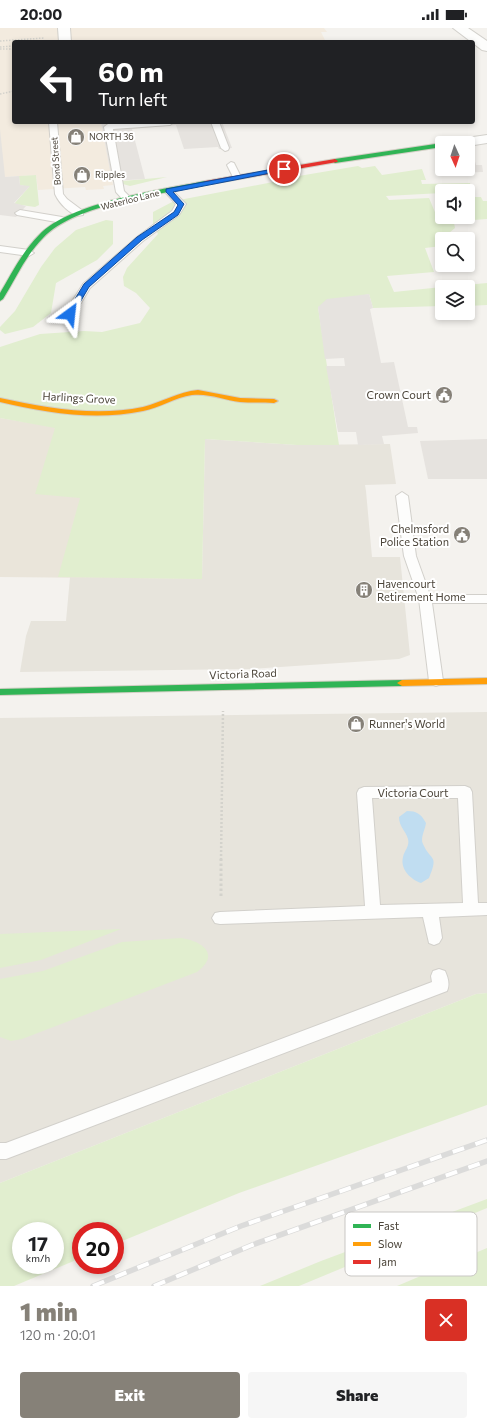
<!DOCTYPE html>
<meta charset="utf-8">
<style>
:root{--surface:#fff;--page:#f6f6f6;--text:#202124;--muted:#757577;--accent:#868178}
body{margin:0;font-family:Commissioner,sans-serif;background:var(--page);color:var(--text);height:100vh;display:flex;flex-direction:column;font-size:15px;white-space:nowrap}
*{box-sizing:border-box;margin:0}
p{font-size:13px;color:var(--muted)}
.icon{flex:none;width:22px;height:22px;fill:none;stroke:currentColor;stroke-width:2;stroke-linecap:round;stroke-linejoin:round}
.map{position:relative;height:1258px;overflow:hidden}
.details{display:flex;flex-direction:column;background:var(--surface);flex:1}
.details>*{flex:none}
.hud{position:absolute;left:12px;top:12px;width:463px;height:84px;border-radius:4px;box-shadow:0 2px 6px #0003;background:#202124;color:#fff;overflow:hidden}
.needle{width:26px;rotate:177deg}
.controls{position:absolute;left:435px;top:108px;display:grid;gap:8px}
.controls a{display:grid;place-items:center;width:40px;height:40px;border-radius:4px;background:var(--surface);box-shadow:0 2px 6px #0003;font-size:20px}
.speed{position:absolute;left:12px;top:1194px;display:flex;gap:8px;font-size:20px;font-weight:700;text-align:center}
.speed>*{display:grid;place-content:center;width:52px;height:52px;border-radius:50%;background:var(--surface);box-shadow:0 2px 6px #0003;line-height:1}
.speed small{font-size:10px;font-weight:400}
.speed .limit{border:6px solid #d22;background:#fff;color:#111}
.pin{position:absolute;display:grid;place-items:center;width:34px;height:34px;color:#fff;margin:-17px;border:2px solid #fff;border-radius:50%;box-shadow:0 1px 4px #0007}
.me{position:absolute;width:44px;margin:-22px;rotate:30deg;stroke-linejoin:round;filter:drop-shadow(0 0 3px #0008)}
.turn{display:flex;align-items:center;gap:14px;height:84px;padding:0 20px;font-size:18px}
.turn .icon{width:52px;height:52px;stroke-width:2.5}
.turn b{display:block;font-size:28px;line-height:34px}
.round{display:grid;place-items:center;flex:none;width:42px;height:42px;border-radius:4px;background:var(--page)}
.summary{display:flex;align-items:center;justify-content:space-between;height:68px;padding:0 20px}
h1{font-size:24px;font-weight:800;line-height:30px;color:var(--accent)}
.action{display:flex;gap:8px;margin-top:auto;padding:8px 20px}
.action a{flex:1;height:46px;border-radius:4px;background:var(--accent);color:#fff;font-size:16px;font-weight:800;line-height:46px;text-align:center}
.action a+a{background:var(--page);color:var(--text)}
.status{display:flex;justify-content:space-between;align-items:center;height:28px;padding:0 20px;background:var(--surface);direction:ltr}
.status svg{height:11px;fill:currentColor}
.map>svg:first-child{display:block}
</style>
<div class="status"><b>20:00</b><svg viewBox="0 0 49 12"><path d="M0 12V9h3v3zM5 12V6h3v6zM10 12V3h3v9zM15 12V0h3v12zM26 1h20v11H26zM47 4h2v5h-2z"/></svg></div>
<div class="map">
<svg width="487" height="1258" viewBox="0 0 487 1258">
<rect width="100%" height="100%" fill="#f4f2ee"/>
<g fill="#e7e4dc">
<path d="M205 411 297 417 390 416 396 456 365 457 366 463 372 529H400L410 627 399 631 250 641 20 644 26 608 31 593H66L70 549 202 551Z"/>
<path d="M487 684V965L476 966 0 1155V690Z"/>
</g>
<path fill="#f3ebdf" d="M0 0H324L327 4H321L326 14H14V94H101L113 157 103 158 104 161 86 162 85 159 38 162 36 147 5 149 0 144Z"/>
<path fill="#eae5da" d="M0 390 55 399 202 551 0 549Z"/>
<g fill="#e1eecf" fill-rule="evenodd">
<path d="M358 138 362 140 375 138 382 147 422 141 426 152H421L422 156 470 155 472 164 442 163V165L386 168 389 172 429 170 440 196 446 195 443 189H468V169H481L483 173H487V191L460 193V195H454L455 200 449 205 451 211H442V218L425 220 434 244 387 248 394 264 442 259V278L373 280 369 266 318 279 339 417H297L205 411 202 551 58 549 80 470 35 466 55 400 0 390V319L40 306 84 303 102 304 140 295 150 280 136 265 124 258 123 249 127 240 158 206 153 197V184L174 173 273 154 281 151Z"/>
<path d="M36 147 39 177 35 179 14 176 29 159 20 157 19 148Z"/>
<path d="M167 149 130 158 123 156V153Z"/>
<path d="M106 192 113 193V216L97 232 56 255 51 285 33 299 5 306 0 302V299L15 283 41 239 55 220 76 202Z"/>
<path d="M487 255V277L468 278V259H444Z"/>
<path d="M121 901 41 932 0 940V906Z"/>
<path d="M181 910C202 913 221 926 197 944L22 1011 11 1013 0 1009V951L43 943 122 914Z"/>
<path d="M487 965V1077L239 1165 115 1216V1203H81V1230L14 1258H0V1155L476 966ZM21 1203H55V1237H21Z"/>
<path d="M487 1171V1180L299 1258H260L321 1233Z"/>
<path d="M487 1220V1258H397Z"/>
</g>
<g fill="#e6e3df">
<path d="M101 94H222L232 120 219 121 218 119 184 121 176 97 132 101 145 151 112 153Z"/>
<path d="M0 101 5 149 19 148 20 157 30 158 14 175 26 178 16 189 0 187Z"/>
<path d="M468 130H474L476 137H482L483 144 455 145 453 141H468Z"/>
<path d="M369 266 373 280 370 281 381 335 394 334 408 399H417L418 405 382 408 384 416 358 417 356 404H338L326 338H345L344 330 325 331 318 279 327 271Z"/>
<path d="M487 411V451H428L420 413Z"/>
</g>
<path fill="#c0ddf1" d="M407 783C417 783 421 786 426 795 425 802 420 810 423 816 431 834 439 826 429 850L421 855C410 851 400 841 403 829 404 823 410 818 408 811 406 803 399 799 399 789Z"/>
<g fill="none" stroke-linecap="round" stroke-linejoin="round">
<g stroke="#d2d0cb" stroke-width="2">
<g id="lane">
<path d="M49 94H57L63 166 67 171 83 183V187C72 190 59 175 55 166Z"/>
<path d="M139 94H174L170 97 113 101 124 163 133 172 128 175 125 174 116 164 104 99 108 96Z"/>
<path d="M211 94H219L229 120 228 122 225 123 221 120Z"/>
<path d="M231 134 234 135 241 149 240 151H234L227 137Z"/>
<path d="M168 160 171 161 186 176 179 187 143 213 90 260 73 288H65L64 286 83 256 137 209 172 183 176 176 164 163Z"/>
<path d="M20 182 62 189 67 192 62 195 17 187 15 185Z"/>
<path d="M0 218 29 222 34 225 29 228 0 224Z"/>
<path d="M402 464 408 468 416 528 430 567H487V575H432L443 653 441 656 436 658 431 656 429 653 419 571 404 528 396 468Z"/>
<path d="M465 758 470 760 472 764 478 875H487V887L439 889 442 910 439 915 434 917 429 915 423 889 220 896 215 895 212 890 215 885 220 884 365 878 357 765 359 761 364 759ZM372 770H458L463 875 380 877Z"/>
<path d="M439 941 445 943C448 950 450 956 447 963L6 1131H0V1115H6L432 954 431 948 433 943Z"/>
</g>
</g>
<g stroke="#d2d0cb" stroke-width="2">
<g id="street">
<path d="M58 0H70L71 14H59Z"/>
<path d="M453 0H468L487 13V23L482 22Z"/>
<path d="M487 107V115L468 118V115H450L452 112Z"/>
</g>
</g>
<g stroke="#d3cfc5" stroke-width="2">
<g id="fast">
<path d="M442 115V119L335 135 332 133 335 131Z"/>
<path d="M205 153 208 155 207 156C162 167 76 175 43 210 26 227 16 250 3 271L0 273V265C12 245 22 224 39 207 70 174 161 162 205 153Z"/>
<path d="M402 652 407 655 402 658 0 667V661Z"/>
</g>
</g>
<g stroke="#d3cfc5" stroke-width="2">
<g id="slow">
<path d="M198 362 240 370 274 371 278 373 274 375C263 374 251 375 240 374 224 372 209 365 192 367 175 369 160 380 143 383 95 393 47 385 0 374V370C46 380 96 389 143 379 162 374 178 364 198 362Z"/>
<path d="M487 650V656L402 658 397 655 402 652Z"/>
</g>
</g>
<g stroke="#d3cfc5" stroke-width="2">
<path id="jam" d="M335 131 338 133 337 134 205 157 202 155 205 153Z"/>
</g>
<g stroke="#d3d2cc" stroke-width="1.5" stroke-dasharray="1.5 1.5" stroke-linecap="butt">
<path d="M0 13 44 10"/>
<path d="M0 19 14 18"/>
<path d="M0 21H14"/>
<path d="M0 66 14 63"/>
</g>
<path stroke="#d3d2cc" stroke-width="2.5" stroke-dasharray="2 2" stroke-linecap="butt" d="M221 832 223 683"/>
<path stroke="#d3d2cc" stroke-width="3" stroke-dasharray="2.5 2.5" stroke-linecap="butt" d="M221 868V831"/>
<use href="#lane" fill="#fdfdfc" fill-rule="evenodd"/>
<use href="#street" fill="#fdfdfc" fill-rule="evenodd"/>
<use href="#fast" fill="#30b455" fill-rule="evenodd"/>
<use href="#slow" fill="#ff9f0a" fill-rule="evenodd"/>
<use href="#jam" fill="#e5322d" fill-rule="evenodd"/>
<g stroke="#dbdbda" stroke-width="5.5">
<g id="rail">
<path d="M93 1258 241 1198 487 1112"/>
<path d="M154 1258 252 1217 487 1133"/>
</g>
</g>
<use href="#rail" stroke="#fff" stroke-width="4" stroke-dasharray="12" stroke-linecap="butt"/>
</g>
<path fill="#1a73e8" stroke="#114b97" d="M284 139 287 141 286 142 173 164 184 176 178 187 142 212 89 259 72 288 66 286 84 256 137 209 174 184 178 177 166 164V161Z"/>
<defs>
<g id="shop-disc" transform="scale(0.9)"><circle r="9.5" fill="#868178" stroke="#fff"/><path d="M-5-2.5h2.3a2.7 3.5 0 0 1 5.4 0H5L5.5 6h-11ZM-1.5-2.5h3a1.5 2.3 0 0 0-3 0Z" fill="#fff"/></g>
<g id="civic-disc" transform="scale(0.9)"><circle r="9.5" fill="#868178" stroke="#fff"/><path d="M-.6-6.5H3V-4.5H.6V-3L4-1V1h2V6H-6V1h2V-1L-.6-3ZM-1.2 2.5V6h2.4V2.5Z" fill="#fff"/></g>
<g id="building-disc" transform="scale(0.9)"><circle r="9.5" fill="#868178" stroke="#fff"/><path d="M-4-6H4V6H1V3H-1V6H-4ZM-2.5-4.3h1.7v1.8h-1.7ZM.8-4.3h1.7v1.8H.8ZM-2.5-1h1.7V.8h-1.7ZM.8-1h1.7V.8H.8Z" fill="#fff"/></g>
</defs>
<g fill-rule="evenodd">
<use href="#shop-disc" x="76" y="109"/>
<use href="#shop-disc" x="82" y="147"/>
<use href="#civic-disc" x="444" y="367"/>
<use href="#civic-disc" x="462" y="507"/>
<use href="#building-disc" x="364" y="562"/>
<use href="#shop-disc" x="356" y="696"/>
</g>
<g text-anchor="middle" stroke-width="4" stroke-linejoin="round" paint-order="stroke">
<g font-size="9" fill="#4b4439" stroke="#fff" text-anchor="start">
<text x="89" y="112">NORTH 36</text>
<text x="95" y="150">Ripples</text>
</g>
<g font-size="9" fill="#4b4439" stroke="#fff">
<text transform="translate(56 133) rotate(-94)" y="3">Bond Street</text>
<text transform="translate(130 172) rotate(-14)" y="3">Waterloo Lane</text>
</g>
<g font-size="11" fill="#4b4439" stroke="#fff" text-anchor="end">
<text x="431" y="371">Crown Court</text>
<text x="449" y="505">Chelmsford<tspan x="449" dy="13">Police Station</tspan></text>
<text x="377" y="560" text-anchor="start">Havencourt<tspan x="377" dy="13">Retirement Home</tspan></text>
<text x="369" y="700" text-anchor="start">Runner's World</text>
</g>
<g font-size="11" fill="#4b4439" stroke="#fff">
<text transform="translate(79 370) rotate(3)" y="4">Harlings Grove</text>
<text transform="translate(243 646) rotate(-2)" y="4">Victoria Road</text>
<text x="413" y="769">Victoria Court</text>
</g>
</g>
<rect x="345" y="1184" width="132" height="64" rx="6" fill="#fff" stroke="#c9c7c4" stroke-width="1"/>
<rect x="353" y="1196" width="18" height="4" fill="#30b455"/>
<rect x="353" y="1214" width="18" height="4" fill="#ff9f0a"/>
<rect x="353" y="1232" width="18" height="4" fill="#e5322d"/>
<g font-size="11" fill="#4b4439">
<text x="378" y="1202">Fast</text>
<text x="378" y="1220">Slow</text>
<text x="378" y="1238">Jam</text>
</g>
</svg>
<div class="controls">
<a><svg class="needle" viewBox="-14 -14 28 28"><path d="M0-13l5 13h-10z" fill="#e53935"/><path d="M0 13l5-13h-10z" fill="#757577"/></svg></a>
<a><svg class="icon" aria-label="sound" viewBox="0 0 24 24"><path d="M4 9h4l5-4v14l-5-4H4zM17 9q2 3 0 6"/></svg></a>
<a><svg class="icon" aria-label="search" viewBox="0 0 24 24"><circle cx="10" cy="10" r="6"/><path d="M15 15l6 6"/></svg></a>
<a><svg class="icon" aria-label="layers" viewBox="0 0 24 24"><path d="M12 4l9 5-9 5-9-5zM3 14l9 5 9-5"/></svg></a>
</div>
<div class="speed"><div>17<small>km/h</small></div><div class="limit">20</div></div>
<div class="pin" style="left:284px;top:141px;background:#d93025"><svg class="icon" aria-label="arrive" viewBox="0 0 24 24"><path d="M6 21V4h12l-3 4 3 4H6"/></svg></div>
<svg class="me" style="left:70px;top:286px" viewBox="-20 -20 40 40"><path d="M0-17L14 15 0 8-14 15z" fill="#1a73e8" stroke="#fff" stroke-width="4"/></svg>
<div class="hud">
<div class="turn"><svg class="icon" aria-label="left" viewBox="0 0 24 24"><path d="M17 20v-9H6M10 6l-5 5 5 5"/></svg><div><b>60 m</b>Turn left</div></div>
</div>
</div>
<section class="details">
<div class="summary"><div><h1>1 min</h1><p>120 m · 20:01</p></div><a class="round" style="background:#d93025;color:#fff"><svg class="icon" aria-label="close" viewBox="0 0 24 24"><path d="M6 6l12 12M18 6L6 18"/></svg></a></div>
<div class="action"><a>Exit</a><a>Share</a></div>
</section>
